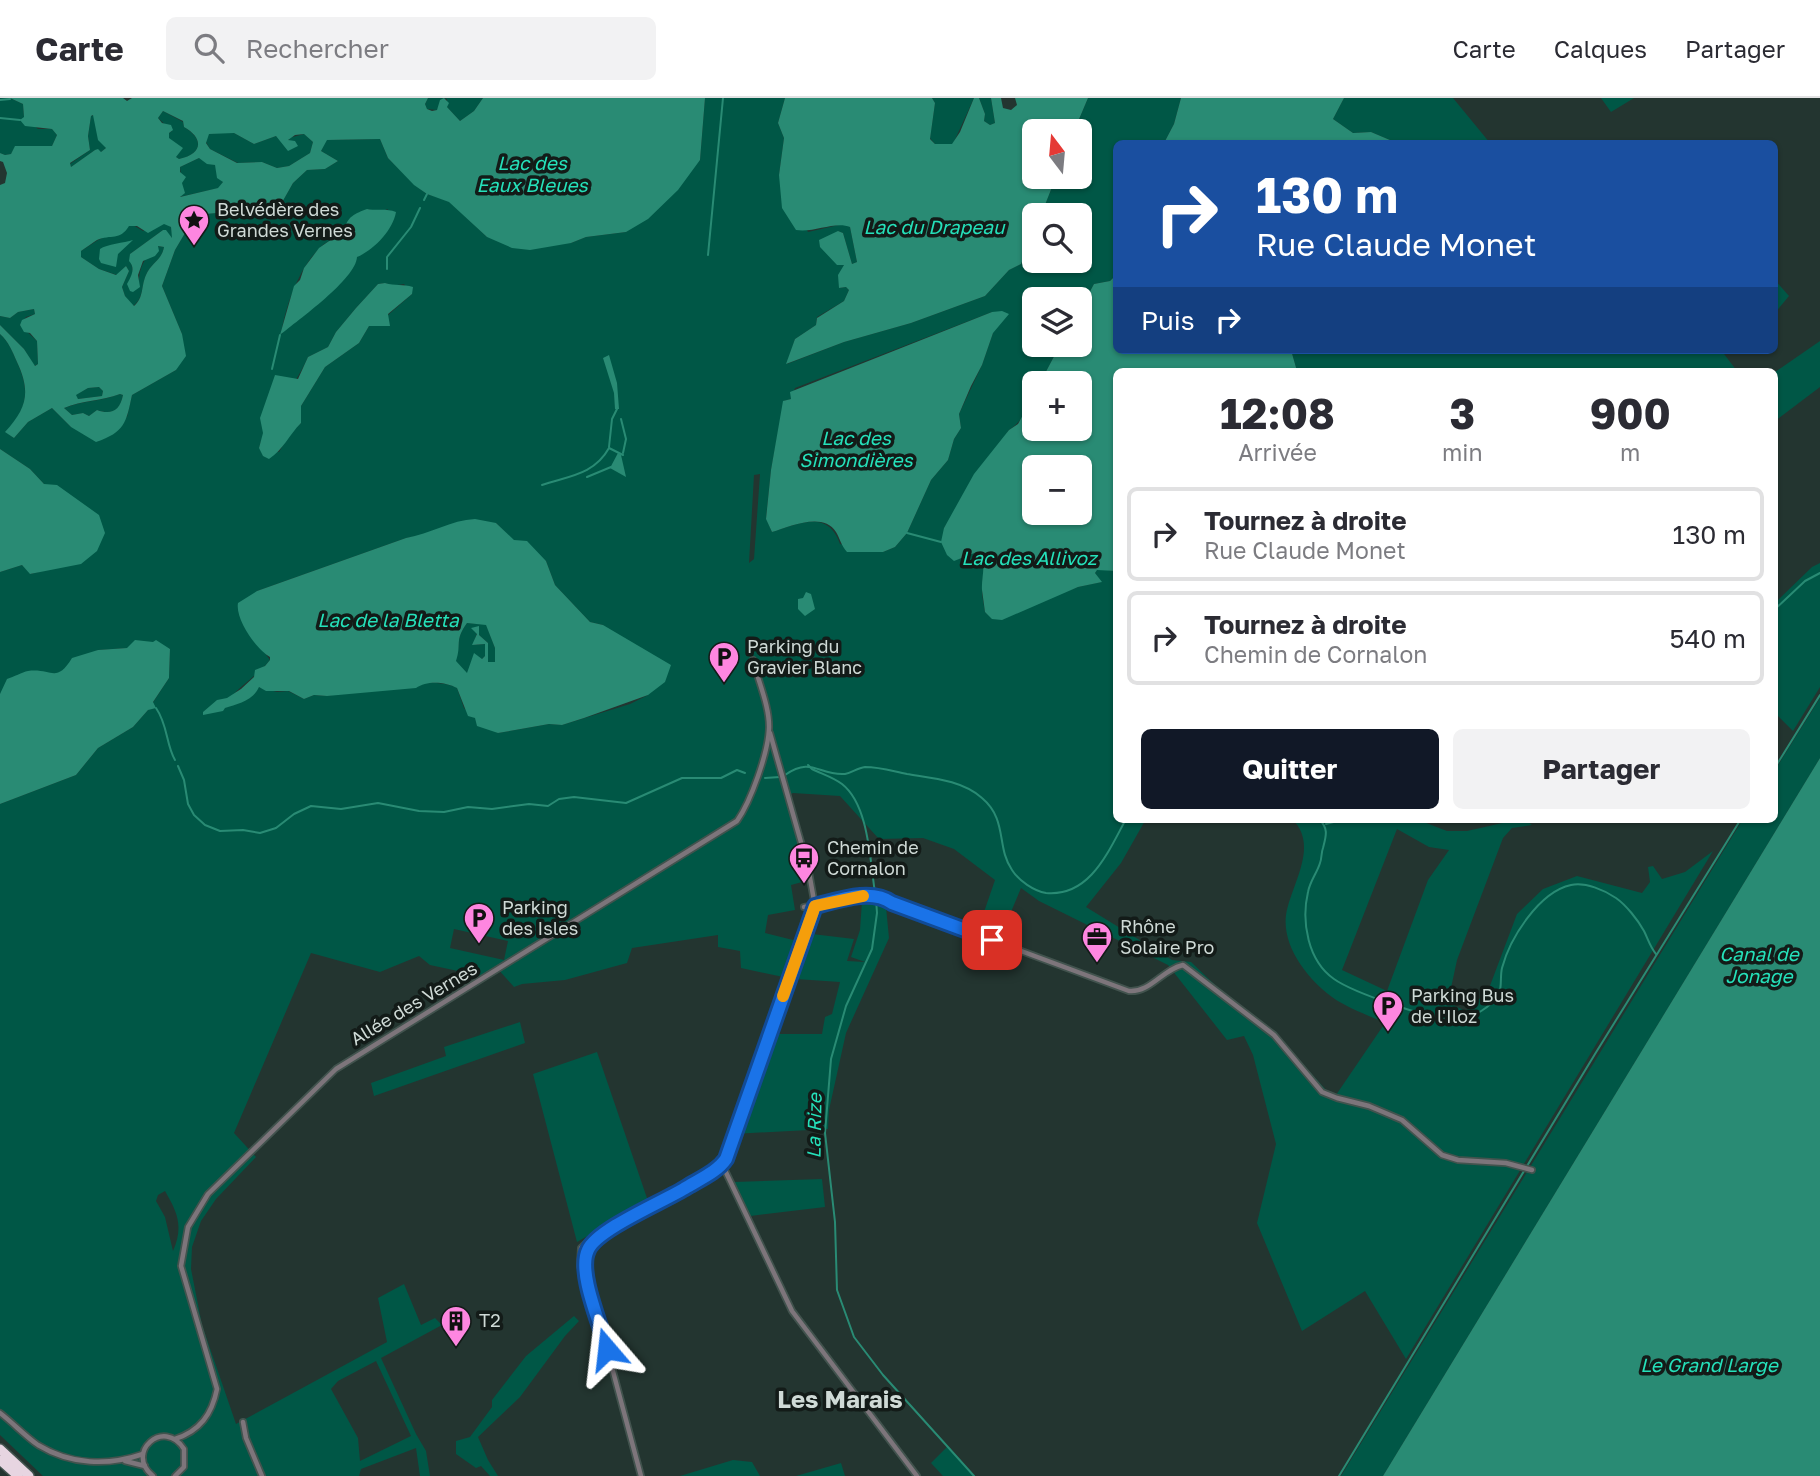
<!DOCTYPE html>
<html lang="fr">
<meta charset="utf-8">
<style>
:root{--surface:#fff;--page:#f2f2f3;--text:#2b2b33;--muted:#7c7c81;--line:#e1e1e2;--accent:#111827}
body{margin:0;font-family:"Golos Text",sans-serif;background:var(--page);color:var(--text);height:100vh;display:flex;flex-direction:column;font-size:26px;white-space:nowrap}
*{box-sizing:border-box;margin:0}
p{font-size:23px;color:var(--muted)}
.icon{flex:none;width:38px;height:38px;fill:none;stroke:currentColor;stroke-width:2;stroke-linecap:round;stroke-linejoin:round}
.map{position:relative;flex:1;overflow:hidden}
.drawer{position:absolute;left:1113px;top:270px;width:665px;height:455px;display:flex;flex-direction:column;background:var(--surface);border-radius:10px;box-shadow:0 2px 5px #0004}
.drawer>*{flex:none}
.top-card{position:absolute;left:1113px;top:42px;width:665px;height:214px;border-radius:10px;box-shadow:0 2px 5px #0004;background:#1a4fa0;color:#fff;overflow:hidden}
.needle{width:46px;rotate:344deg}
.buttons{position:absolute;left:1022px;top:21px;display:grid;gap:14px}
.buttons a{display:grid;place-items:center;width:70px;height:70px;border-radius:10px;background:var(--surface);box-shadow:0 2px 5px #0004;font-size:35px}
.pin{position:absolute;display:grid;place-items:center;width:60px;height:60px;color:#fff;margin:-30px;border-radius:14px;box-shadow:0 4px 10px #0006}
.me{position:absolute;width:77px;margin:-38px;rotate:343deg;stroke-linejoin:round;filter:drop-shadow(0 0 5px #0008)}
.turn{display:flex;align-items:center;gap:24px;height:147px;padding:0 28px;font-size:32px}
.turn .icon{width:91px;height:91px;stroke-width:2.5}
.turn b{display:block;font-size:49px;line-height:60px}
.then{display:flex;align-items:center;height:66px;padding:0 28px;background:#0003;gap:14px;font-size:26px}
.eta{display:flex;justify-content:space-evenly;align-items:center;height:119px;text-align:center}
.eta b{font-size:42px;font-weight:700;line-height:49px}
.button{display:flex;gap:14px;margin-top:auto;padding:14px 28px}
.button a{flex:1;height:80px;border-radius:10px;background:var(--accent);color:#fff;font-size:28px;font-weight:700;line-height:80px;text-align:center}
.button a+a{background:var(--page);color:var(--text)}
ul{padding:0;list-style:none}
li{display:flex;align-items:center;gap:21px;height:94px;margin:0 14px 10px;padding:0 14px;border:4px solid var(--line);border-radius:10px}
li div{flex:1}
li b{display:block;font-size:26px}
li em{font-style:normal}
header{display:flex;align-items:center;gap:42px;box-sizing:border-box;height:98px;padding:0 35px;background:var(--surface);border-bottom:2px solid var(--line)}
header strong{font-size:33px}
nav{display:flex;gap:38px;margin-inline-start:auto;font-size:24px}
.search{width:490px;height:63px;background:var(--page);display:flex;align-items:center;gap:18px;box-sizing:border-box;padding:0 24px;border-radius:10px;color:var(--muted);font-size:26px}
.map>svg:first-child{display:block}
</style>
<header>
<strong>Carte</strong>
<div class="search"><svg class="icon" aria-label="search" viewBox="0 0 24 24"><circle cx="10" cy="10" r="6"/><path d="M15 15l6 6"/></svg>Rechercher</div>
<nav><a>Carte</a><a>Calques</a><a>Partager</a></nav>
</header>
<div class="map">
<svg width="1820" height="1378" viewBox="0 0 1820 1378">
<rect width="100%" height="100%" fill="#233530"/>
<g fill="#005746" fill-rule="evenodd">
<path d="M0 0H10L23 6 24 19 38 31H52L57 37 52 48H16L11 56 5 57 0 55Z"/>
<path d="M428 0H483L474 13 460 23 447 9V1L444 0 437 12 427 11 425 6Z"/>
<path d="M705 0H785L778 25 784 40 779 77 808 134 843 126 850 129 857 164 852 166 843 135 838 133 844 167 839 190 846 189 849 192 844 203 817 219 816 227 795 241 787 266 844 244 911 225 985 198 1009 172 1021 166 1034 133V163H1080V117H1041L1056 79H1080V33H1074L1088 0H1181L1174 26 1164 45 1116 46V177L1110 183 1094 186 1080 212V201H1034V247H1060L1040 285H1034C1034 304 1024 322 1009 332L944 430 959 461 977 454C988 466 982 477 982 492 982 499 984 507 985 514L993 521 1078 489 1101 484 1095 475 1097 471 1116 473V721H1146L1121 765 1086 809 1172 862 1191 864 1214 886 1276 936 1327 993 1336 997 1385 925C1368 917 1347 910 1332 899 1308 881 1282 849 1286 817 1291 786 1320 748 1292 721H1416L1447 733H1467L1520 721H1524L1532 727 1512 730 1503 740 1457 862 1451 890 1455 908 1466 913 1488 893 1517 816 1543 791 1577 778 1642 795 1650 784 1648 769 1653 768 1662 781 1685 774 1713 753 1406 1261 1365 1193 1302 1233 1257 1125 1276 1046 1253 957 1244 938 1227 942 1168 867 1039 803 1021 790 1008 821 984 814 995 782 954 751 923 740 879 741 840 698 793 695 786 698 803 762 806 783 791 787 795 812 768 817 765 835 801 844 788 880 741 870 740 853 718 849V837L632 850 627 865 565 882 522 886 514 889 496 869 481 878 430 867 419 858 380 874 311 855 234 1035 256 1059 216 1101 201 1123 192 1149 191 1171 202 1227 236 1326 387 1244 378 1200 404 1186 421 1227 435 1220 442 1227 381 1260 416 1336 426 1353 430 1378H420L416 1350 361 1371 359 1378H43L0 1337V706L76 677 98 650 133 629 148 612 169 580 170 551 153 544 127 550 98 552 57 576 28 573 0 596V474L22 467 31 476 49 471 44 386 30 371 0 351V236C9 244 12 253 17 264 30 293 28 310 6 334L14 340 28 324 52 310 71 329 127 319 132 297 176 272 182 236 162 188 175 152 191 125 204 116 217 115 239 117 259 108H280L293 85 307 72 325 71 338 63 321 53 326 42 380 41 388 60 415 87 427 96 449 103 487 139 571 145 586 139 626 134 700 62ZM367 111 379 114 388 111 357 159 281 236C286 207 299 169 321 149 324 145 330 143 334 140 345 132 356 121 367 111ZM385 185 393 188 404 186 412 196 388 217 369 228 359 245 325 269 301 308V325L290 335 279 354 259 350C268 317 294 291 308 259L328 249 336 234 356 210 378 186ZM992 214 993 235 982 267 959 316 961 330 954 341 948 362 931 382 907 435 895 449 883 454 840 446C828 411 799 426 772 434L766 420 771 372 784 303 791 301 795 290ZM760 376 754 461 749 465 754 377ZM496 425 514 443 546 463 555 487 590 524 603 527 648 597 630 606 562 627 549 626 498 635 475 620 464 610 457 590C434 576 355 594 327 598L314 597 304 601 288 593 277 594 259 589 238 605 224 610C233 591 256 580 270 562L241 522 257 493 406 440ZM1397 731 1429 749 1449 752 1428 782 1387 893 1342 872ZM454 831 508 843 504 862 450 850ZM165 1093C177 1114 184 1128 173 1153L165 1119 156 1103 158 1097ZM376 1263 411 1338 360 1363 358 1340 331 1291 338 1283Z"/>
<path d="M932 0H974L953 46H935L930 40 935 5Z"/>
<path d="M979 0H991L995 25 990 27 984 23 985 16Z"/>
<path d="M1344 0H1453L1490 45H1397L1371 34 1353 35 1333 21Z"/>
<path d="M1601 0H1634L1611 14Z"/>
<path d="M163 13 183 24 184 29C204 41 203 56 179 61L176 59 177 55 169 40V35L172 33 158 20Z"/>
<path d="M94 17 106 50 101 54 95 52 71 69 70 66 90 52 88 38 91 18Z"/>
<path d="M218 35H234L254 46 276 38 283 44H289V40L304 36 313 44 310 55 289 68 277 70 262 64 238 65 210 51 206 44 208 36Z"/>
<path d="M199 60 215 67 223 84 219 90 179 99 183 95 180 69Z"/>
<path d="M164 125 171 129 173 141 163 132 130 156 133 175 139 189C138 170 144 161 157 148L164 149C162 162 151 165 146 177 141 189 144 200 133 208L125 198 122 189 129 173 126 168 117 177 99 171 81 159V153L98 142 129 128 133 127 143 133Z"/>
<path d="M1774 181 1789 198 1775 215H1774Z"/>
<path d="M34 211 35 216 26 219 20 227 37 243 38 266 34 268 24 251 0 227V218L10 220 18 214Z"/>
<path d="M1820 243V289L1775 323V274Z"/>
<path d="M1291 252H1721L1737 273H1297Z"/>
<path d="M99 289 103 293 102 298 78 301 75 297 88 290Z"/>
<path d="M120 296 123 297C120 313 112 317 97 312L89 318 83 315 72 317 64 310C82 303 102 303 120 296Z"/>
<path d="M1820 465V589L1793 633 1775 615V505L1812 469Z"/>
<path d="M467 525 486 526 495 550V565L488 564V545L479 537V529L473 547 485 546V558L467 576 455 563C462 545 454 543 467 525Z"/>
<path d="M1820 600V660L1383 1378H1341L1743 721H1774L1775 672Z"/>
<path d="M875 801H881L886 809 889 840 846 935 829 1012 828 1031 732 1036 768 936H822L825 919 832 916 840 884 796 881 812 836 854 841 847 863 865 864 851 859 860 832 862 803 875 804Z"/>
<path d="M520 924 525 945 374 998 371 985 446 958 444 949Z"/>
<path d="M597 954 648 1103 577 1144 533 976Z"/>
<path d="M822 1081 825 1109 750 1118 734 1084Z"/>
<path d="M574 1218 579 1223 565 1238 520 1299 478 1339 488 1362 498 1378H490L481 1368 476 1370 456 1356V1343L470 1339 492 1309V1302L526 1258Z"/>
<path d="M948 1348 975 1378H943L931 1365Z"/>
<path d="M733 1362 752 1364 760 1378H680Z"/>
<path d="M841 1365 845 1378H796Z"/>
</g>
<g fill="#298b74" fill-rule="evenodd">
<path d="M10 0H123L127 3 132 0H428L425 6 427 11 432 13 437 12 440 2 444 0 449 5 447 9 460 23 474 13 483 0H705L700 62 678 92 648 121 626 134 586 139 571 145 530 152 512 150 487 139 449 104 427 96 414 87 388 60 380 41 327 42 321 53 338 63 325 71 307 72 293 85 280 108H259L239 117 217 115 205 116 191 125 175 152 162 188 182 236 186 258 176 272 132 297C126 325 125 334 96 344L71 329 52 310 28 324 14 340 5 334C27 310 31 294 17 264 12 253 9 244 0 236V227L24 251 35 268 38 266 37 243 30 235 24 234 20 227 22 222 35 216 34 211 18 214 10 220 0 218V87L5 85 7 75 3 64 0 63V55L5 57 11 56 15 48H52L57 37 52 31 25 28 20 22 24 19 23 6ZM163 13 183 23 184 29C204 40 203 56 179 61L176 59 183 50 169 40V35L173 32 171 27 162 25 158 20ZM93 17 98 42 106 50 101 54 98 51 95 52 71 69 70 65 90 52 88 38 91 18ZM234 35 254 46 276 38 288 53 298 48 295 43 288 42 295 37 304 36 313 44 310 55 289 68 277 70 262 64 237 65 210 51 206 45 209 36ZM199 60 207 66 215 67 217 80 223 84 218 90 180 99 185 95 182 85 186 79 180 74V69ZM164 126 171 129 172 140 166 132H163L130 156 129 163C136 170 131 179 127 186L130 193 133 194 140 189 138 177 143 163 155 158 159 153 158 148 164 149C162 162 151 165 146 177 141 188 144 200 134 208L125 198 122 189 129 173 126 168 116 177 99 171 81 159V153C87 149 92 145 97 142 111 136 120 143 129 128H137L148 135ZM99 289 103 293 102 298 78 301 76 297 88 290ZM120 296 123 297C120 313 111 317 97 312L89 318 83 315 72 317 64 310C82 302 102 303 120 296Z"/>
<path d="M785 0H932L935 5 930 41 935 46H952L960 34 974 0H979L985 16 984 23 990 27 995 25 991 0H1001L1003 10 1011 12 1017 7 1015 0H1088L1074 33H1034V79H1056L1041 117H1034V133L1021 166 1009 172 985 198 911 225 844 244 786 266 795 241 816 227 817 220 844 203 849 192 846 189 839 190 838 177 844 167H837L820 149 819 142 838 133 843 135 852 166 857 164 850 129C835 123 814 135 796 132L782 110 779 77 784 40 778 25Z"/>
<path d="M1181 0H1344L1333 21 1353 35 1371 34 1397 45H1164L1174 26Z"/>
<path d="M367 111C378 113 386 110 396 114 393 132 374 152 357 159 356 181 298 222 280 237L294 188 300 182 304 170 319 150 345 132C346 119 356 115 367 111Z"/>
<path d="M133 142 118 156 116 169 101 165 99 161 100 151C107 146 124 145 133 142Z"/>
<path d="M1116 177V252H1291L1297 273H1116V473L1097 472 1095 475 1102 484 1078 489 1002 522 992 521 985 514C984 507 983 499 982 492 981 477 988 466 977 454L954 463 947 457 941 444 944 430 974 376 1009 332 1018 326 1034 297V331H1080V285H1040L1060 247H1080V212L1094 186 1110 183ZM1034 369H1080V415H1034Z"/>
<path d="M385 185C395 188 403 186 413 189L412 196 388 216 390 228H369L359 245 325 269 301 308V325C289 337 283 352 269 361L263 358 259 350 263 335 260 320 275 277 298 281 308 259 328 249 336 234 356 210 378 186Z"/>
<path d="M1002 213 1009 216 993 235 982 267 971 288 959 316 961 330 954 341 948 362 931 382 907 435 895 449 883 454H847C841 447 840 441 836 434 823 413 789 429 772 434L766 421 771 372 783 303 791 301 790 294 992 214Z"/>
<path d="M609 257 617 285 619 311H615L614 295 603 260Z"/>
<path d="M0 351 30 371 44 386 57 387 99 417 105 435 97 453 81 466 30 476 22 467 0 474Z"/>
<path d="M618 355 621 357 626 379 610 370Z"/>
<path d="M475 421 496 425 514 442 527 443 546 463 555 487 590 524 603 527 671 567 665 584 648 597 584 620 562 627 549 626 498 635 477 628 475 620 468 618 457 590C446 584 427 582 416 590L327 598 314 597 304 601 289 593H266L259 589C253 603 237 606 225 610L223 613 203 617V614L217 602 227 600 241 591 254 579 255 572 265 568 270 562V559C256 551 235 521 238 505L257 493 406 440C430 436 451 422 475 421ZM467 525 486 527 495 550V564H488V545L479 537V528L471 530 477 536 472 547 485 546V558L482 561 474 555 467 575 456 563C462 545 454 543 467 525Z"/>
<path d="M806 494 811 496 815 511 805 518 798 511V501L803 500Z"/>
<path d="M135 542 153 544 156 542 170 551 169 580 153 604 156 610 148 612 133 629 98 650 76 677 0 706V596L7 581C14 579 22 574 28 573 52 570 56 586 72 560L98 552 127 550Z"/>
<path d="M1820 660V1378H1383Z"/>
</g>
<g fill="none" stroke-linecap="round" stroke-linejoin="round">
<g stroke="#298b74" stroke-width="2">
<path d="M0 2 10 1"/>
<path d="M0 20 20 22"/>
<path d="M424 102 427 96"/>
<path d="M708 157 723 0"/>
<path d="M387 171V159L411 129 420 110"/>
<path d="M272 271 280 237"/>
<path d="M621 321 626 341 623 355"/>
<path d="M609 349 612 321 617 311"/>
<path d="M587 379 611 369"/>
<path d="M542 387C568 378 594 377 609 350L623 357"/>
<path d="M907 435 941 444"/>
<path d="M1774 512 1805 483 1820 475"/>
<path d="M156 610C168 627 166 647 175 662"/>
<path d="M808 667 812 671C822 676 833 679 842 686 869 707 870 763 875 795"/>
<path d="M178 668 184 682 188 706 194 717 205 727 220 733 243 732 260 735 276 730 294 716 311 708 341 711 378 705 419 713 444 714 468 709 492 711 529 706 548 708 559 701 574 699 626 705 682 680H721L737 672 745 675"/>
<path d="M1774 671 1820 597"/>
<path d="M785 677C812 658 819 678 845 676 852 675 857 670 865 669 880 669 892 673 907 676 931 680 962 682 982 700 1008 722 996 749 1012 772 1019 783 1034 793 1046 795 1090 799 1108 754 1126 721"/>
<path d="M765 680 780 679"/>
<path d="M1319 721C1329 731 1326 738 1323 750 1321 755 1322 760 1320 765 1317 775 1310 783 1308 794 1301 824 1308 863 1334 881 1352 894 1439 925 1459 922 1473 920 1492 908 1499 896 1502 889 1500 878 1502 870 1510 840 1539 794 1571 787 1586 784 1604 792 1616 800 1626 807 1638 822 1644 833 1648 841 1650 849 1656 856"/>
<path d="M1326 726 1345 721"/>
<path d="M876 801 877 815 872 851 846 908 831 961 825 1035 835 1124 837 1192 854 1239 883 1277 974 1378"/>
<path d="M1339 1378 1595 956 1741 721"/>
</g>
<g stroke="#42534e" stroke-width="8">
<g id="street">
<path d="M804 809C831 806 867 787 892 805L1129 893C1150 895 1163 871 1183 867L1274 937 1322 994 1337 1000 1369 1008 1402 1022 1442 1057 1458 1062 1506 1065 1532 1072"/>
<path d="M722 1066 792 1213 917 1378"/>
<path d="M588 1184C585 1163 585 1150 602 1136"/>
<path d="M0 1315C13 1325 25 1338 38 1347 71 1367 108 1368 143 1356"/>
<path d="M243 1324 246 1340 262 1378"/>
<path d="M175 1341C200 1333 212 1316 217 1291L181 1168 188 1129 208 1096 336 971 737 723C751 703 768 655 769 631 770 609 758 583 753 562"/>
<path d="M125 1363 145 1368"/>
<path d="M153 1378C124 1355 164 1319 184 1351V1369L175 1378"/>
<path d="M641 1378 607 1251 580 1168 581 1150 594 1138 651 1110 714 1073 722 1066 731 1050 815 808 808 769 770 635"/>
</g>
</g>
<g stroke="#42534e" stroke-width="12">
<g id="highway">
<path d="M0 1351 29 1378"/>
<path d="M0 1362 18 1378"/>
</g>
</g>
<use href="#street" stroke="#7d757b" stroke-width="4.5"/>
<use href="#highway" stroke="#e7d5e1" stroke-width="9"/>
</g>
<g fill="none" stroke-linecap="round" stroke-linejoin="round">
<g stroke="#114b97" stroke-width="18">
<path id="route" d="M607 1251C601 1227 577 1174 588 1152 597 1131 665 1103 687 1089 700 1081 717 1074 726 1061L815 808C839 802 871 790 892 805L992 842"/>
</g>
<use href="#route" stroke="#1a73e8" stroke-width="12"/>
<path stroke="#f59e0b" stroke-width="12" d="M783 898 815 808 863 798"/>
</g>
<defs>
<g id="sight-pin" transform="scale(1.575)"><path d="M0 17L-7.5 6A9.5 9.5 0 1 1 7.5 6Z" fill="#fe86e0" stroke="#131b18"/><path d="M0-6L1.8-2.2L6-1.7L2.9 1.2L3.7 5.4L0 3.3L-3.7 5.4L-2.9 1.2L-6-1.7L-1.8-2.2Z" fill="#111"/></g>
<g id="parking-pin" transform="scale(1.575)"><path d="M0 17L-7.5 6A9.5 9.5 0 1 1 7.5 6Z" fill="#fe86e0" stroke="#131b18"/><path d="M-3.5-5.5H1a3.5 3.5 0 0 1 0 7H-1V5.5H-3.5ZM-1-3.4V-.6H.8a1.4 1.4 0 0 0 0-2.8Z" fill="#111"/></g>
<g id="bus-pin" transform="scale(1.575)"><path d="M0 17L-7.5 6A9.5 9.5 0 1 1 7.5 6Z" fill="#fe86e0" stroke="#131b18"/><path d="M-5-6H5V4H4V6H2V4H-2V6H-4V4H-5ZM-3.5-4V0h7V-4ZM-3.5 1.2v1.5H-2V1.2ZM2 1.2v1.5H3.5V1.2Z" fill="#111"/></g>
<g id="office-pin" transform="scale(1.575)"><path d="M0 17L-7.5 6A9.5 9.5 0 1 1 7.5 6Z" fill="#fe86e0" stroke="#131b18"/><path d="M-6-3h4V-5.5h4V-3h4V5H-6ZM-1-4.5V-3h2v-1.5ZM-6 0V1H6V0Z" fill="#111"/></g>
<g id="building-pin" transform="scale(1.575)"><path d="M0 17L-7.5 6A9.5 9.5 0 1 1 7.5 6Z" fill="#fe86e0" stroke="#131b18"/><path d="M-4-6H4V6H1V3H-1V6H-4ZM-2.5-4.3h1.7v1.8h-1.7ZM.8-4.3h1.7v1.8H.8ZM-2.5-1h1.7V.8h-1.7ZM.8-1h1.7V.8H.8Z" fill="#111"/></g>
</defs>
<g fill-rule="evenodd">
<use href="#sight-pin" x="194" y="122"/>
<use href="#parking-pin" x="724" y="559"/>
<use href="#bus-pin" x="804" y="760"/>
<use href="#parking-pin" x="479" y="820"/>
<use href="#office-pin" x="1097" y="839"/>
<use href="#parking-pin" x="1388" y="908"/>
<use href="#building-pin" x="456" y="1223"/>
</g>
<g text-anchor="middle" stroke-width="7" stroke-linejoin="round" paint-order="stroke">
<g font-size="18" fill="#cfdad6" stroke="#131b18" text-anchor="start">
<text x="217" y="118">Belvédère des<tspan x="217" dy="21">Grandes Vernes</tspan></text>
<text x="747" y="555">Parking du<tspan x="747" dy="21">Gravier Blanc</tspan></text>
<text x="827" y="756">Chemin de<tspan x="827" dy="21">Cornalon</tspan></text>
<text x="502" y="816">Parking<tspan x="502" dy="21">des Isles</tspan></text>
<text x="1120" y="835">Rhône<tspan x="1120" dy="21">Solaire Pro</tspan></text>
<text x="1411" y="904">Parking Bus<tspan x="1411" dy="21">de l'Iloz</tspan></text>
<text x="479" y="1229">T2</text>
</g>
<g font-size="18" fill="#cfdad6" stroke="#131b18">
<text transform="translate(414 906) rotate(-31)" y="6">Allée des Vernes</text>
</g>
<g font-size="19" font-style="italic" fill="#25e1ba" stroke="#131b18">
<text x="532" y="72">Lac des<tspan x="532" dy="22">Eaux Bleues</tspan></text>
<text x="934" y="136">Lac du Drapeau</text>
<text x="856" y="347">Lac des<tspan x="856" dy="22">Simondières</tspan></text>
<text x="1029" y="467">Lac des Allivoz</text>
<text x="388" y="529">Lac de la Bletta</text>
<text x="1759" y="863">Canal de<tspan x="1759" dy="22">Jonage</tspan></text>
<text transform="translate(814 1028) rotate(-89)" y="7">La Rize</text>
<text x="1709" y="1274">Le Grand Large</text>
</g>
<g font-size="24" font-weight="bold" fill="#cfdad6" stroke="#131b18">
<text x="840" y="1310">Les Marais</text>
</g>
</g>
</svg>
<div class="buttons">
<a><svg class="needle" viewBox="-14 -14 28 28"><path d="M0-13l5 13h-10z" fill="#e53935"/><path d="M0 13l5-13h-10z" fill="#7c7c81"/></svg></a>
<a><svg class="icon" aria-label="search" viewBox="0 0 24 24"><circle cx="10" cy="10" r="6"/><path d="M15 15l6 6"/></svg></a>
<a><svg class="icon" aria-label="layers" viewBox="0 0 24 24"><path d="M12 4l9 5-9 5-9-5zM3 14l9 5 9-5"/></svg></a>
<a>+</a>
<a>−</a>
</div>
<div class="pin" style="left:992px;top:842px;background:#d93025"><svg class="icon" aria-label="arrive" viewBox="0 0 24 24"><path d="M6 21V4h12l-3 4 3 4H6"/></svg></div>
<svg class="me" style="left:607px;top:1251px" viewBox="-20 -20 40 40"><path d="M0-17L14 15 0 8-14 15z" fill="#1a73e8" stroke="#fff" stroke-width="4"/></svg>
<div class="top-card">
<div class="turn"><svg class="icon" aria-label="right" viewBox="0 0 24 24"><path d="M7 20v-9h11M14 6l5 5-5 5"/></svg><div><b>130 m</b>Rue Claude Monet</div></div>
<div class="then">Puis<svg class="icon" aria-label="right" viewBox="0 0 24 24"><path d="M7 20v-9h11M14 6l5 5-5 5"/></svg></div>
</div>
<section class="drawer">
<div class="eta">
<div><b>12:08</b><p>Arrivée</p></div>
<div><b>3</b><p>min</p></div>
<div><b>900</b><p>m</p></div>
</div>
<ul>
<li><svg class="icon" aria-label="right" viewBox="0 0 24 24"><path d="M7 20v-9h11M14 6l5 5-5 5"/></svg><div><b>Tournez à droite</b><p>Rue Claude Monet</p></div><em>130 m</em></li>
<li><svg class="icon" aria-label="right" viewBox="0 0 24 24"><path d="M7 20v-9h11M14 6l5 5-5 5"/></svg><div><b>Tournez à droite</b><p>Chemin de Cornalon</p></div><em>540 m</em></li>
</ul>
<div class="button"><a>Quitter</a><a>Partager</a></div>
</section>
</div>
